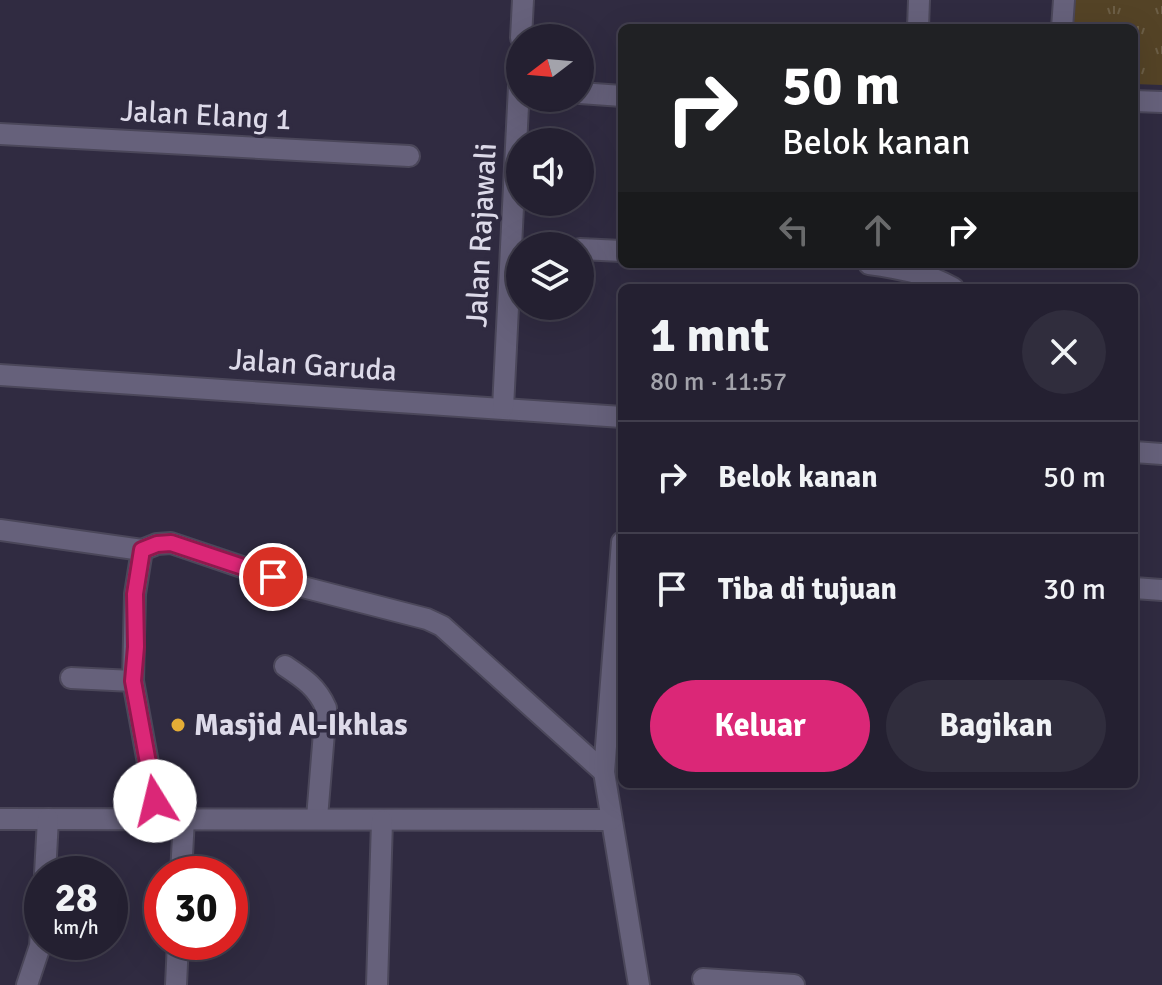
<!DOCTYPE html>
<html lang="id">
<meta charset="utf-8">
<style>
:root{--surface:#242031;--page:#302d3d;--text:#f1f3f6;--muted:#a3a3ab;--line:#413e4d;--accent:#db2777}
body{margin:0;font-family:Signika,sans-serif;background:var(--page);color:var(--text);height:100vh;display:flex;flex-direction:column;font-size:30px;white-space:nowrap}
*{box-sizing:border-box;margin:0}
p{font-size:26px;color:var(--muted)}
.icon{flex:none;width:44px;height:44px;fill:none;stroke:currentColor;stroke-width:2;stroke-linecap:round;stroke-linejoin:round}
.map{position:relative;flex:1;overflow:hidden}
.side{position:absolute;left:618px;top:284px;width:520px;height:504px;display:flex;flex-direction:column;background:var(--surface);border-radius:12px;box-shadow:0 8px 32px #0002,0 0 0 2px var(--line)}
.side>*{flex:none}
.hud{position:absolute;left:618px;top:24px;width:520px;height:244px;border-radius:12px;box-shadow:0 8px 32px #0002,0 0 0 2px var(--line);background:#202124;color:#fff;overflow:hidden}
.needle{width:52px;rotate:254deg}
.controls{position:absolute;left:506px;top:24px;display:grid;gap:16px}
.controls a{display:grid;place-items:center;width:88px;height:88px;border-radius:50%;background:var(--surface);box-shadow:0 8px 32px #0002,0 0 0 2px var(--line);font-size:40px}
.speed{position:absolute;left:24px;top:856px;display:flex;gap:16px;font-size:40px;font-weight:700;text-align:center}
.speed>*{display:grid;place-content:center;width:104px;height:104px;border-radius:50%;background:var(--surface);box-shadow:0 8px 32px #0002,0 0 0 2px var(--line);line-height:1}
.speed small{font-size:20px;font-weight:400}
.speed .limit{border:12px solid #d22;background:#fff;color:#111}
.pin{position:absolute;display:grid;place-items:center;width:68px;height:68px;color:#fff;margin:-34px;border:4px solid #fff;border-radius:50%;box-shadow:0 2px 8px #0007}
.me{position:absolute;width:88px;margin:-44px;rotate:351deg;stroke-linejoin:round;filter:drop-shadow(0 0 6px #0008)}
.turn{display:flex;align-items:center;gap:28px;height:168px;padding:0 32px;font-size:36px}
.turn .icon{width:104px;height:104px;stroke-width:2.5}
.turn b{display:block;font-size:56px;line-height:68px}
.lanes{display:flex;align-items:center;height:76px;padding:0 32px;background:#0003;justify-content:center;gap:40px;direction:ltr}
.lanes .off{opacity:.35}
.round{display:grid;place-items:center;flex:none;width:84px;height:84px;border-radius:42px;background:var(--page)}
.overview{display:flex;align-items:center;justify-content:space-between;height:136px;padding:0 32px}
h1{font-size:48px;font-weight:700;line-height:60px}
.primary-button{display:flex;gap:16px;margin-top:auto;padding:16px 32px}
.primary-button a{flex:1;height:92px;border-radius:48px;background:var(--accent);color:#fff;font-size:32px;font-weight:700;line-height:92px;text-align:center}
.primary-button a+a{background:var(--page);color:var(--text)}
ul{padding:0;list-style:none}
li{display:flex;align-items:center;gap:24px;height:112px;padding:0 32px;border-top:2px solid var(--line)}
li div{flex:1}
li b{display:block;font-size:30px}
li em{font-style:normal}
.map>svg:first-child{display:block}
</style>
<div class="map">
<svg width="1162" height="985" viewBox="0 0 1162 985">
<defs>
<pattern id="park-tufts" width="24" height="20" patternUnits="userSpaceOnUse" patternTransform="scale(2)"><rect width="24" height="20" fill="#544326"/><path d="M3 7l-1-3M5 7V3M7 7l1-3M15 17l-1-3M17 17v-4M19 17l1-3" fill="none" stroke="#6c5e46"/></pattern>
</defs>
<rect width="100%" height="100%" fill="#302b41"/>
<path fill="url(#park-tufts)" d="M1069 0H1162V85L1134 84V28H1067Z"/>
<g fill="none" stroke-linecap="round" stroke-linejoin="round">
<g stroke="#4b475a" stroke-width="24">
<g id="minor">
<path d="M918 28 919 0"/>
<path d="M1062 28 1064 0"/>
<path d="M521 38 523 0"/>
<path d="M580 93 622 96"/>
<path d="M1134 101 1162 102"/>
<path d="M0 134 409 156"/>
<path d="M580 249 622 251"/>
<path d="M869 264C898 268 927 273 953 288"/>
<path d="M0 375 622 417"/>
<path d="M503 408 520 66"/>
<path d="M1134 452 1162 454"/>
<path d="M0 530 142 550 157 544 171 543 295 585 427 619 442 626 604 772"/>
<path d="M622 542 604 772 639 985"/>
<path d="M142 550 135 594 133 681 158 818"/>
<path d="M1134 588 1162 590"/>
<path d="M285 666C303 678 317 687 326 708L317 818"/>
<path d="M71 678 133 681"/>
<path d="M0 819 611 820"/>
<path d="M45 874 48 819"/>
<path d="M181 874 184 818"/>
<path d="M703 979 794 985"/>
<path d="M27 985 40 946 42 917"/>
<path d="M176 985 178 942"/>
<path d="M377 985 382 821"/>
</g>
</g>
<use href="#minor" stroke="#66617b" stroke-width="20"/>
</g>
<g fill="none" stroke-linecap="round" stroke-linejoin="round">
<g stroke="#8e194d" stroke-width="20">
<path id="route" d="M155 801 133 681 136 647 135 594 142 550 157 544 171 543 273 577"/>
</g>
<use href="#route" stroke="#db2777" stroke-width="14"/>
</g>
<circle fill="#e5ad36" stroke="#302b41" stroke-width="3" cx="178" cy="725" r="8"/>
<g text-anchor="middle" stroke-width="7" stroke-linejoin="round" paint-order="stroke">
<g font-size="30" fill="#dddae9" stroke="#302b41">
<text transform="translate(206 115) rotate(3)" y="10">Jalan Elang 1</text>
<text transform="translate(481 235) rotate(-87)" y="10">Jalan Rajawali</text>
<text transform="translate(313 365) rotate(4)" y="10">Jalan Garuda</text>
</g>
<g font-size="30" font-weight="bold" fill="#dddae9" stroke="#302b41" text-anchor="start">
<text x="194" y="735">Masjid Al-Ikhlas</text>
</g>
</g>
</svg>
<div class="controls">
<a><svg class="needle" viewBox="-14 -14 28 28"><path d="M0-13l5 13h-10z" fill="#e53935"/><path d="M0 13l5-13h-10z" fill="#a3a3ab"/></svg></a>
<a><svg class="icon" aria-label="sound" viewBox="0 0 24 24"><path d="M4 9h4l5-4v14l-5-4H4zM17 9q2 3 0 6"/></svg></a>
<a><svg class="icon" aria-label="layers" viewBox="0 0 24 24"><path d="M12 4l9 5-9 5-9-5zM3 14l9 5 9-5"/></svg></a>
</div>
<div class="speed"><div>28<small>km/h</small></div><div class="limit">30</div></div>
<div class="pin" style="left:273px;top:577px;background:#d93025"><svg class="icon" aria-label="arrive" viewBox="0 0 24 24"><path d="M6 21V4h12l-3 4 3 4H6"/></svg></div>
<svg class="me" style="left:155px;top:801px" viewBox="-20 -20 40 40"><circle r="19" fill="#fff"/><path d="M0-13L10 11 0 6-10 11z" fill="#db2777"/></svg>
<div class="hud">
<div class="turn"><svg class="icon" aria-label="right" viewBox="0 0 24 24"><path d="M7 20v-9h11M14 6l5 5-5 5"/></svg><div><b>50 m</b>Belok kanan</div></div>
<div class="lanes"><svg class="icon off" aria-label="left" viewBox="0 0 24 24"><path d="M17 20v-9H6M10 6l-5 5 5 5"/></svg><svg class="icon off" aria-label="ahead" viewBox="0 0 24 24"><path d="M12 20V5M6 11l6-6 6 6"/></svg><svg class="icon" aria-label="right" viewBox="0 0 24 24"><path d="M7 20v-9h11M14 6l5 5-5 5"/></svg></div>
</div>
<section class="side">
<div class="overview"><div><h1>1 mnt</h1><p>80 m · 11:57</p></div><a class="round"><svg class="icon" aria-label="close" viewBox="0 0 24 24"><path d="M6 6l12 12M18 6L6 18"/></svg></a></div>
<ul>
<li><svg class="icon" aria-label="right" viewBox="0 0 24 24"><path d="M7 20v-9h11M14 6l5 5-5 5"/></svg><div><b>Belok kanan</b></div><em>50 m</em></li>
<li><svg class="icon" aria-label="arrive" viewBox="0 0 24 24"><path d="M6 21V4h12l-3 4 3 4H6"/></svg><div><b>Tiba di tujuan</b></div><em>30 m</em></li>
</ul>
<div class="primary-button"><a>Keluar</a><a>Bagikan</a></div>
</section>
</div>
